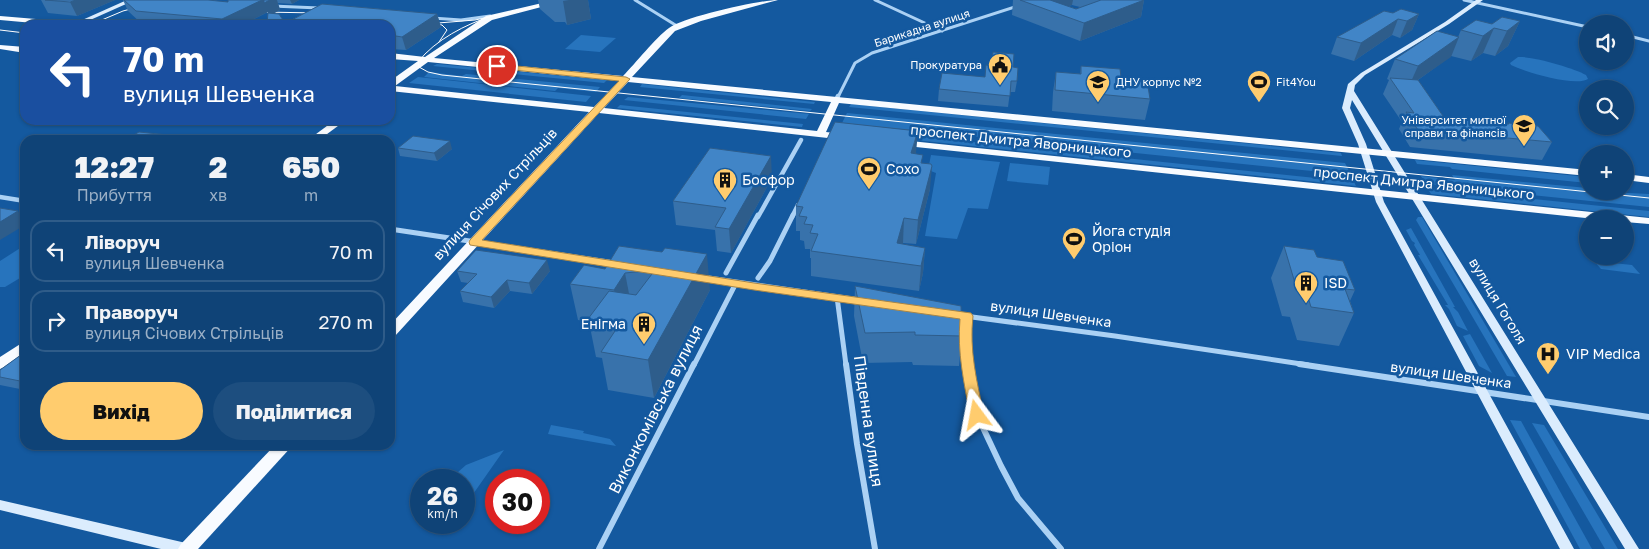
<!DOCTYPE html>
<html lang="uk">
<meta charset="utf-8">
<style>
:root{--surface:#0f4377;--page:#1d4e7f;--text:#f1f3f6;--muted:#9bb0c6;--line:#2f5c89;--accent:#ffcc6e}
body{margin:0;font-family:"Golos Text",sans-serif;background:var(--page);color:var(--text);height:100vh;display:flex;flex-direction:column;font-size:19px;white-space:nowrap}
*{box-sizing:border-box;margin:0}
p{font-size:16px;color:var(--muted)}
.icon{flex:none;width:28px;height:28px;fill:none;stroke:currentColor;stroke-width:2;stroke-linecap:round;stroke-linejoin:round}
.map{position:relative;flex:1;overflow:hidden}
.sheet{position:absolute;left:20px;top:135px;width:375px;height:315px;display:flex;flex-direction:column;background:var(--surface);border-radius:15px;box-shadow:0 1px 4px #0004,0 0 0 1px var(--line)}
.sheet>*{flex:none}
.banner{position:absolute;left:20px;top:20px;width:375px;height:105px;border-radius:15px;box-shadow:0 1px 4px #0004,0 0 0 1px var(--line);background:#1a4fa0;color:#fff;overflow:hidden}
.controls{position:absolute;left:1579px;top:15px;display:grid;gap:10px}
.controls a{display:grid;place-items:center;width:55px;height:55px;border-radius:50%;background:var(--surface);box-shadow:0 1px 4px #0004,0 0 0 1px var(--line);font-size:25px}
.speed{position:absolute;left:410px;top:469px;display:flex;gap:10px;font-size:25px;font-weight:700;text-align:center}
.speed>*{display:grid;place-content:center;width:65px;height:65px;border-radius:50%;background:var(--surface);box-shadow:0 1px 4px #0004,0 0 0 1px var(--line);line-height:1}
.speed small{font-size:12px;font-weight:400}
.speed .limit{border:8px solid #d22;background:#fff;color:#111}
.pin{position:absolute;display:grid;place-items:center;width:42px;height:42px;color:#fff;margin:-21px;border:2px solid #fff;border-radius:50%;box-shadow:0 1px 5px #0007}
.me{position:absolute;width:55px;margin:-28px;rotate:347deg;stroke-linejoin:round;filter:drop-shadow(0 0 4px #0008)}
.turn{display:flex;align-items:center;gap:18px;height:105px;padding:0 20px;font-size:22px}
.turn .icon{width:65px;height:65px;stroke-width:2.5}
.turn b{display:block;font-size:35px;line-height:42px}
.eta{display:flex;justify-content:space-evenly;align-items:center;height:85px;text-align:center}
.eta b{font-size:30px;font-weight:800;line-height:35px}
.button{display:flex;gap:10px;margin-top:auto;padding:10px 20px}
.button a{flex:1;height:58px;border-radius:30px;background:var(--accent);color:#111;font-size:20px;font-weight:800;line-height:58px;text-align:center}
.button a+a{background:var(--page);color:var(--text)}
ul{padding:0;list-style:none}
li{display:flex;align-items:center;gap:15px;height:62px;margin:0 10px 8px;padding:0 10px;border:2px solid var(--line);border-radius:15px}
li div{flex:1}
li b{display:block;font-size:19px}
li em{font-style:normal}
.map>svg:first-child{display:block}
</style>
<div class="map">
<svg width="1649" height="549" viewBox="0 0 1649 549">
<rect width="100%" height="100%" fill="#14599f"/>
<g fill="#2774bd">
<path d="M581 35 616 38 600 52 565 49Z"/>
<path d="M1518 57C1532 56 1574 68 1586 75L1588 79C1575 87 1525 72 1511 65L1510 63Z"/>
<path d="M437 64 607 80 604 83 433 66Z"/>
<path d="M429 72 462 76 466 74 600 87 596 92 558 88 555 91 424 77Z"/>
<path d="M418 77 591 96 586 102 409 83Z"/>
<path d="M642 84 815 102 814 104 640 87Z"/>
<path d="M682 95 812 109 810 111 679 98Z"/>
<path d="M628 97 809 114 806 119 624 100Z"/>
<path d="M851 104 1341 153 1342 156 849 107Z"/>
<path d="M620 105 803 124 802 127 617 108Z"/>
<path d="M847 113 1345 163 1351 175 842 123Z"/>
<path d="M840 128 1354 182 1356 186 838 132Z"/>
<path d="M931 155 1000 162 988 209 968 208 957 239 925 236 936 173 928 170Z"/>
<path d="M1415 160 1587 177V183L1452 169 1450 167 1417 164Z"/>
<path d="M1010 163 1050 167 1048 185 1007 181Z"/>
<path d="M1452 175 1587 188 1588 191 1649 194V207L1425 184 1421 176 1455 180Z"/>
<path d="M1427 188 1649 211V217L1431 194Z"/>
<path d="M1418 217H1422L1516 377 1507 376 1416 220Z"/>
<path d="M1411 228 1455 307H1453L1458 312 1468 331 1457 326 1449 309 1445 305H1448L1418 255H1420L1414 245 1415 243 1412 241 1406 230Z"/>
<path d="M25 245V275L5 287H0V261Z"/>
<path d="M1594 261 1632 265 1640 274 1601 269Z"/>
<path d="M1470 334 1492 373 1479 366 1463 336Z"/>
<path d="M1510 420 1521 421 1592 549H1580Z"/>
<path d="M1532 423 1544 425 1618 549H1605Z"/>
<path d="M551 425 584 431 583 433 610 439 616 446 548 434Z"/>
<path d="M504 450 464 507V480H449L466 465Z"/>
</g>
<g fill="none" stroke-linecap="round" stroke-linejoin="round">
<g stroke="#abd1f4" stroke-width="3">
<path d="M635 0 677 26"/>
<path d="M875 0 942 31"/>
<path d="M1464 0 1588 27"/>
<path d="M272 6 319 8"/>
<path d="M432 18 461 20 490 16"/>
<path d="M1625 35 1649 41"/>
<path d="M838 97 855 63 872 53 1018 6"/>
</g>
<g stroke="#abd1f4" stroke-width="4.5">
<path d="M836 100 838 96"/>
<path d="M0 197 25 201"/>
<path d="M758 217 801 140"/>
<path d="M792 217 798 205"/>
</g>
<g stroke="#abd1f4" stroke-width="5">
<path d="M390 229 615 263"/>
<path d="M726 273 758 215"/>
<path d="M702 277 860 300"/>
<path d="M758 278 770 261 793 215"/>
<path d="M837 297 846 365"/>
<path d="M957 315 1115 336 1308 365"/>
<path d="M967 316 964 337 967 365"/>
<path d="M694 365 736 283"/>
</g>
<g stroke="#abd1f4" stroke-width="6">
<path d="M846 364 857 444 875 549"/>
<path d="M967 364 977 415 1001 466 1018 498 1061 549"/>
<path d="M1299 364 1649 417"/>
<path d="M599 549 694 364"/>
</g>
<g fill="#dbecfd" fill-rule="evenodd">
<path d="M127 0H135L79 25H71Z"/>
<path d="M1476 0H1483L1449 24 1365 75 1355 85 1354 91 1639 549H1625L1352 100 1350 108 1366 144 1384 202 1574 549H1560L1376 202 1358 144 1342 108 1348 84 1361 73 1445 22Z"/>
<path d="M0 500 186 543 191 545 193 549H161L0 510Z"/>
</g>
<g fill="#f8fbff" fill-rule="evenodd">
<path d="M555 0H568L492 20 434 58 623 76C636 63 655 38 669 28 684 17 759 0 778 0L701 21 675 31 632 77 1588 170V176L839 103 826 132 850 135 851 137 846 140 599 113 395 336 390 337V325L589 112 390 91V81L418 61 390 59V53L425 57 486 16ZM428 62 619 81 594 107 395 86ZM628 82 831 102 817 131 604 108Z"/>
<path d="M0 16 84 23 88 25H56L0 20Z"/>
<path d="M0 45 25 47V53L0 49Z"/>
<path d="M335 120H346L319 140H308Z"/>
<path d="M901 140 1649 218V224L1625 222V219H1595L897 145V141Z"/>
<path d="M1625 174 1649 177V183L1625 180Z"/>
<path d="M25 341V353L5 367 0 369V357Z"/>
<path d="M275 445H293L198 549H178L181 544Z"/>
</g>
<g stroke="#fff" stroke-width="1">
<path d="M261 12 319 13"/>
<path d="M492 16C466 24 435 40 418 62L419 67 428 72 442 75 1649 198"/>
<path d="M431 23 442 25 447 30 439 42"/>
<path d="M438 23 475 20 541 6"/>
<path d="M90 25 123 11 142 6"/>
<path d="M0 30 25 33"/>
</g>
</g>
<g fill="#3872ab" fill-rule="evenodd">
<path d="M41 0H115L77 16 48 13Z"/>
<path d="M123 0H208L228 2V0H299L292 4 278 3 280 10 274 13 279 14 285 23 322 4 437 14 441 27 406 50 390 49V25H268V12L242 25H148L142 24 128 11Z"/>
<path d="M538 0H588L591 19 567 25 565 22H555L540 9Z"/>
<path d="M1013 0H1144L1141 17 1080 41 1012 15ZM1072 5 1080 7 1076 9 1068 6Z"/>
<path d="M1393 13 1419 14 1412 30 1400 38 1392 35 1354 61 1331 54 1337 37Z"/>
<path d="M1520 21 1508 46 1495 56 1483 53 1471 61 1451 56 1418 80 1443 116 1449 118 1507 124 1508 123 1552 142 1542 160 1410 147 1399 129 1402 122 1383 94 1389 80 1387 79 1395 59 1458 37 1461 30 1492 24Z"/>
<path d="M1081 66 1121 77 1150 99 1145 120 1052 111 1053 92 1056 72 1080 74Z"/>
<path d="M1013 67 1017 81 1015 92H1010L1008 107 938 101 939 89 985 77Z"/>
<path d="M398 148 452 149 437 161 400 156Z"/>
<path d="M916 154 922 163 930 189 916 244 903 243 902 244 925 248 923 273 919 291 811 276V258H810V249H805L804 241 800 240V231H796V206Z"/>
<path d="M772 178 731 253 717 251 715 230 676 225 673 201Z"/>
<path d="M619 246 710 290 654 398 608 390 602 358 596 357 589 322 578 320 570 284 605 269Z"/>
<path d="M1284 246 1317 257 1355 290 1350 301 1354 313 1339 346 1297 340 1290 317 1282 316 1271 278Z"/>
<path d="M457 271H550L532 294 510 291 494 308 463 302 460 291 468 283 461 282Z"/>
<path d="M855 286 962 336 959 366 913 365 912 362 863 363 854 316Z"/>
<path d="M25 352V390L0 385V370Z"/>
</g>
<g fill="#2e5d8b">
<path d="M76 0H115L77 16 70 2Z"/>
<path d="M262 0H277L280 10 269 16 268 12 242 25H224L222 19Z"/>
<path d="M290 0H299L292 4Z"/>
<path d="M569 0H588L591 19 567 25 563 1Z"/>
<path d="M1044 0H1073L1072 5 1052 12Z"/>
<path d="M1144 0 1141 17 1080 41 1084 23Z"/>
<path d="M437 14 441 27 406 50 402 37Z"/>
<path d="M1419 14 1412 30 1400 38 1407 21Z"/>
<path d="M1398 19 1392 35 1354 61 1361 43Z"/>
<path d="M1520 21 1508 46 1495 56 1507 31Z"/>
<path d="M1494 28 1483 53 1471 61 1483 36Z"/>
<path d="M1459 37 1451 57 1409 86 1418 66Z"/>
<path d="M918 131 916 153 910 176 911 153Z"/>
<path d="M178 136 180 140H172Z"/>
<path d="M450 141 452 149 437 161 434 153Z"/>
<path d="M771 156 772 178 731 253 729 229Z"/>
<path d="M932 166 930 189 916 244 918 220Z"/>
<path d="M18 211 25 222V225L0 240V222Z"/>
<path d="M904 218 903 243 897 263V243Z"/>
<path d="M925 248 923 273 919 291 921 266Z"/>
<path d="M707 254 710 290 654 398 648 360Z"/>
<path d="M547 260 550 271 532 294 529 283Z"/>
<path d="M625 273 632 309 620 327 614 290Z"/>
<path d="M507 280 510 291 494 308 491 297Z"/>
</g>
<g fill="#4185c7" stroke="#2e5d8b">
<path d="M45 0H76L70 2Z"/>
<path d="M124 0H208L228 2V0H262L222 19 136 11Z"/>
<path d="M264 0H270L264 3Z"/>
<path d="M1020 0H1050L1076 9 1101 0H1144L1084 23Z"/>
<path d="M322 4 437 14 402 37 390 35V25H282Z"/>
<path d="M1401 9 1419 14 1407 21 1398 19 1361 43 1337 37 1384 11 1393 13Z"/>
<path d="M268 13 279 14 285 23 283 25 267 23Z"/>
<path d="M1502 17 1520 21 1507 31 1494 28 1483 36 1461 30 1476 20 1492 24Z"/>
<path d="M1437 31 1459 37 1418 66 1395 59Z"/>
<path d="M993 52 1014 54 1013 67 1018 68 1017 81H1011L1010 96 939 89 942 73 985 77 986 65 991 66Z"/>
<path d="M1081 66 1120 69 1121 77 1147 80 1150 99 1055 90 1056 72 1081 74Z"/>
<path d="M1390 78 1418 80 1443 116 1449 118 1509 124 1508 123 1538 126 1552 142 1418 130 1406 112 1414 113Z"/>
<path d="M835 122 918 131 911 153 923 155 921 163 931 164 932 166 918 220 904 218 897 243 925 248 921 266 811 251 818 234 810 233 813 225 804 224 807 217 799 216 803 207 796 206Z"/>
<path d="M139 132 178 136 172 140H125Z"/>
<path d="M413 136 450 141 434 153 398 148Z"/>
<path d="M710 148 771 156 729 229 715 227 726 208 673 201Z"/>
<path d="M0 208 18 211 0 222Z"/>
<path d="M619 246 662 252 665 248 707 254 648 360 601 352 619 325 588 319 609 291 636 295 655 270 625 273 614 290 570 284 584 265 605 269Z"/>
<path d="M1284 246 1314 250 1317 257 1343 261 1355 290 1345 289 1354 313 1311 307 1304 284 1295 283Z"/>
<path d="M476 250 547 260 529 283 507 280 491 297 460 291 477 274 457 271Z"/>
<path d="M855 286 961 306 962 336 915 335V332L865 333Z"/>
<path d="M25 352V382L0 377V370Z"/>
</g>
<path fill="#ffcc6e" stroke="#a68548" d="M497 64 626 77 630 79 482 240 754 283 971 313 973 316C969 350 977 382 984 415L982 419H973L970 415C964 383 957 352 960 319L754 290 470 245 469 242 470 240 619 81 494 68V65Z"/>
<defs>
<g id="civic-pin" transform="scale(1.25)"><path d="M0 17L-7.5 6A9.5 9.5 0 1 1 7.5 6Z" fill="#ffcc6e" stroke="#14599f"/><path d="M-.6-6.5H3V-4.5H.6V-3L4-1V1h2V6H-6V1h2V-1L-.6-3ZM-1.2 2.5V6h2.4V2.5Z" fill="#111"/></g>
<g id="university-pin" transform="scale(1.25)"><path d="M0 17L-7.5 6A9.5 9.5 0 1 1 7.5 6Z" fill="#ffcc6e" stroke="#14599f"/><path d="M0-5L7-2L0 1L-7-2ZM-4 1L0 2.5L4 1V4Q0 6-4 4Z" fill="#111"/></g>
<g id="stadium-pin" transform="scale(1.25)"><path d="M0 17L-7.5 6A9.5 9.5 0 1 1 7.5 6Z" fill="#ffcc6e" stroke="#14599f"/><path d="M0-5a6.5 5 0 1 0 0 10a6.5 5 0 1 0 0-10ZM-3.5-1.8h7v3.6h-7Z" fill="#111"/></g>
<g id="building-pin" transform="scale(1.25)"><path d="M0 17L-7.5 6A9.5 9.5 0 1 1 7.5 6Z" fill="#ffcc6e" stroke="#14599f"/><path d="M-4-6H4V6H1V3H-1V6H-4ZM-2.5-4.3h1.7v1.8h-1.7ZM.8-4.3h1.7v1.8H.8ZM-2.5-1h1.7V.8h-1.7ZM.8-1h1.7V.8H.8Z" fill="#111"/></g>
<g id="hospital-pin" transform="scale(1.25)"><path d="M0 17L-7.5 6A9.5 9.5 0 1 1 7.5 6Z" fill="#ffcc6e" stroke="#14599f"/><path d="M-5-5h3v3.5h4V-5h3V5h-3V1.5h-4V5h-3Z" fill="#111"/></g>
</defs>
<g fill-rule="evenodd">
<use href="#civic-pin" x="1000" y="65"/>
<use href="#university-pin" x="1098" y="82"/>
<use href="#stadium-pin" x="1259" y="82"/>
<use href="#university-pin" x="1524" y="126"/>
<use href="#stadium-pin" x="869" y="169"/>
<use href="#building-pin" x="725" y="180"/>
<use href="#stadium-pin" x="1074" y="239"/>
<use href="#building-pin" x="1306" y="283"/>
<use href="#building-pin" x="644" y="324"/>
<use href="#hospital-pin" x="1548" y="354"/>
</g>
<g text-anchor="middle" stroke-width="5" stroke-linejoin="round" paint-order="stroke">
<g font-size="11" fill="#fff" stroke="#14599f">
<text transform="translate(922 28) rotate(-18)" y="4">Барикадна вулиця</text>
</g>
<g font-size="11" fill="#fff" stroke="#14599f" text-anchor="end">
<text x="982" y="69">Прокуратура</text>
<text x="1116" y="86" text-anchor="start">ДНУ корпус №2</text>
<text x="1276" y="86" text-anchor="start">Fit4You</text>
<text x="1506" y="124">Університет митної<tspan x="1506" dy="13">справи та фінансів</tspan></text>
</g>
<g font-size="14" fill="#fff" stroke="#14599f">
<text transform="translate(1021 141) rotate(6)" y="5">проспект Дмитра Яворницького</text>
<text transform="translate(1424 183) rotate(6)" y="5">проспект Дмитра Яворницького</text>
<text transform="translate(495 194) rotate(-47)" y="5">вулиця Січових Стрільців</text>
<text transform="translate(1498 301) rotate(59)" y="5">вулиця Гоголя</text>
<text transform="translate(1051 314) rotate(8)" y="5">вулиця Шевченка</text>
<text transform="translate(1451 375) rotate(8)" y="5">вулиця Шевченка</text>
</g>
<g font-size="14" fill="#fff" stroke="#14599f" text-anchor="start">
<text x="886" y="174">Сохо</text>
<text x="742" y="185">Босфор</text>
<text x="1092" y="236">Йога студія<tspan x="1092" dy="16">Оріон</tspan></text>
<text x="1324" y="288">ISD</text>
<text x="626" y="329" text-anchor="end">Енігма</text>
<text x="1566" y="359">VIP Medica</text>
</g>
<g font-size="16" fill="#fff" stroke="#14599f">
<text transform="translate(655 409) rotate(-63)" y="6">Виконкомівська вулиця</text>
<text transform="translate(869 421) rotate(82)" y="6">Південна вулиця</text>
</g>
</g>
</svg>
<div class="controls">
<a><svg class="icon" aria-label="sound" viewBox="0 0 24 24"><path d="M4 9h4l5-4v14l-5-4H4zM17 9q2 3 0 6"/></svg></a>
<a><svg class="icon" aria-label="search" viewBox="0 0 24 24"><circle cx="10" cy="10" r="6"/><path d="M15 15l6 6"/></svg></a>
<a>+</a>
<a>−</a>
</div>
<div class="speed"><div>26<small>km/h</small></div><div class="limit">30</div></div>
<div class="pin" style="left:497px;top:66px;background:#d93025"><svg class="icon" aria-label="arrive" viewBox="0 0 24 24"><path d="M6 21V4h12l-3 4 3 4H6"/></svg></div>
<svg class="me" style="left:977px;top:415px" viewBox="-20 -20 40 40"><path d="M0-17L14 15 0 8-14 15z" fill="#ffcc6e" stroke="#fff" stroke-width="4"/></svg>
<div class="banner">
<div class="turn"><svg class="icon" aria-label="left" viewBox="0 0 24 24"><path d="M17 20v-9H6M10 6l-5 5 5 5"/></svg><div><b>70 m</b>вулиця Шевченка</div></div>
</div>
<section class="sheet">
<div class="eta">
<div><b>12:27</b><p>Прибуття</p></div>
<div><b>2</b><p>хв</p></div>
<div><b>650</b><p>m</p></div>
</div>
<ul>
<li><svg class="icon" aria-label="left" viewBox="0 0 24 24"><path d="M17 20v-9H6M10 6l-5 5 5 5"/></svg><div><b>Ліворуч</b><p>вулиця Шевченка</p></div><em>70 m</em></li>
<li><svg class="icon" aria-label="right" viewBox="0 0 24 24"><path d="M7 20v-9h11M14 6l5 5-5 5"/></svg><div><b>Праворуч</b><p>вулиця Січових Стрільців</p></div><em>270 m</em></li>
</ul>
<div class="button"><a>Вихід</a><a>Поділитися</a></div>
</section>
</div>
